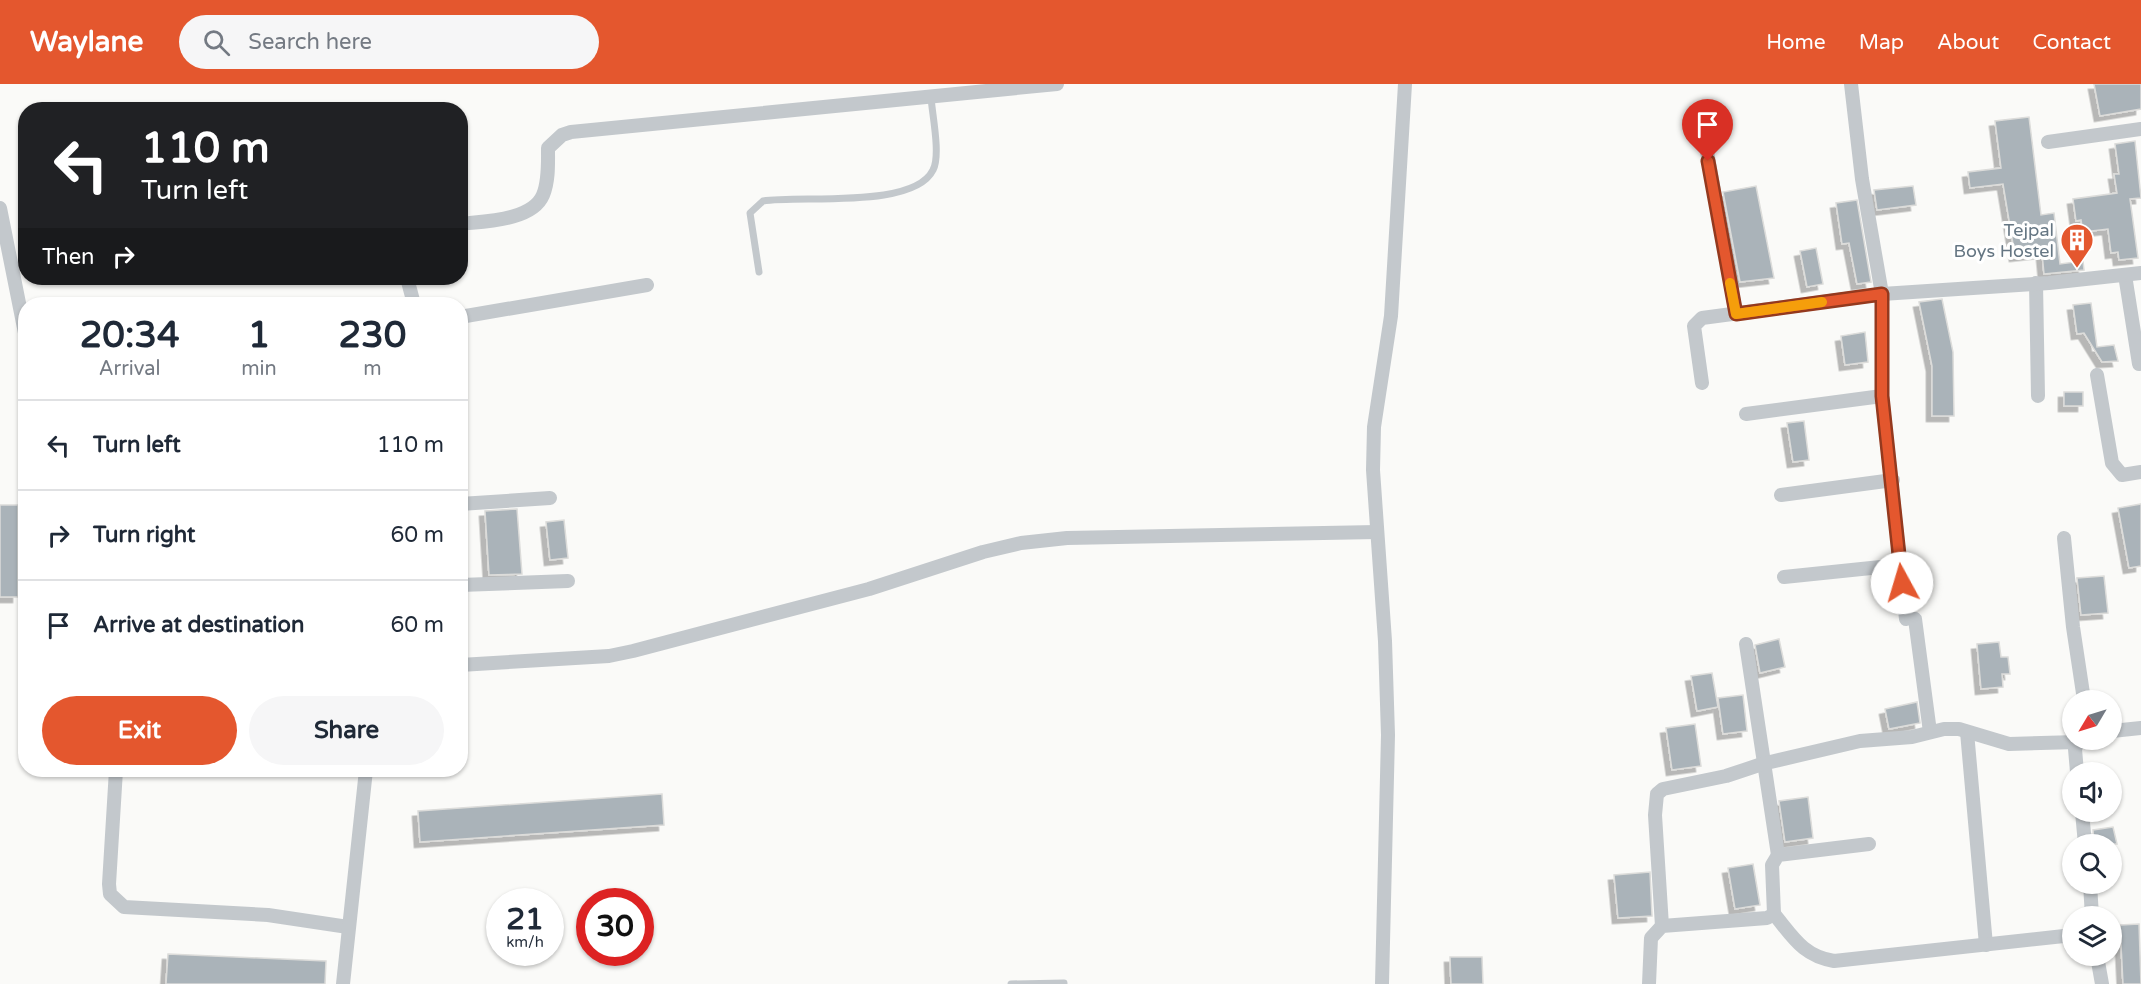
<!DOCTYPE html>
<style>
:root{--surface:#fff;--page:#f6f6f7;--text:#1f2937;--muted:#747a83;--line:#e0e1e3;--accent:#e4572e}
body{margin:0;font-family:"Varela Round",sans-serif;background:var(--page);color:var(--text);height:100vh;display:flex;flex-direction:column;font-size:22px;white-space:nowrap}
*{box-sizing:border-box;margin:0}
p{font-size:20px;color:var(--muted)}
.icon{flex:none;width:33px;height:33px;fill:none;stroke:currentColor;stroke-width:2;stroke-linecap:round;stroke-linejoin:round}
.map{position:relative;flex:1;overflow:hidden}
.sheet{position:absolute;left:18px;top:213px;width:450px;height:480px;display:flex;flex-direction:column;background:var(--surface);border-radius:24px;box-shadow:0 2px 4px #0004}
.sheet>*{flex:none}
.guide{position:absolute;left:18px;top:18px;width:450px;height:183px;border-radius:24px;box-shadow:0 2px 4px #0004;background:#202124;color:#fff;overflow:hidden}
.needle{width:39px;rotate:232deg}
.fabs{position:absolute;left:2062px;top:606px;display:grid;gap:12px}
.fabs a{display:grid;place-items:center;width:60px;height:60px;border-radius:50%;background:var(--surface);box-shadow:0 2px 4px #0004;font-size:30px}
.speed{position:absolute;left:486px;top:804px;display:flex;gap:12px;font-size:30px;font-weight:700;text-align:center}
.speed>*{display:grid;place-content:center;width:78px;height:78px;border-radius:50%;background:var(--surface);box-shadow:0 2px 4px #0004;line-height:1}
.speed small{font-size:15px;font-weight:400}
.speed .limit{border:9px solid #d22;background:#fff;color:#111}
.pin{position:absolute;display:grid;place-items:center;width:51px;height:51px;color:#fff;margin:-62px -26px;border-radius:50% 50% 50% 0;rotate:-45deg;box-shadow:0 0 6px #0007}
.pin .icon{rotate:45deg}
.me{position:absolute;width:66px;margin:-33px;rotate:354deg;stroke-linejoin:round;filter:drop-shadow(0 0 4px #0008)}
.turn{display:flex;align-items:center;gap:21px;height:126px;padding:0 24px;font-size:27px}
.turn .icon{width:78px;height:78px;stroke-width:2.5}
.turn b{display:block;font-size:42px;line-height:51px}
.then{display:flex;align-items:center;height:57px;padding:0 24px;background:#0003;gap:12px;font-size:22px}
.eta{display:flex;justify-content:space-evenly;align-items:center;height:102px;text-align:center}
.eta b{font-size:36px;font-weight:800;line-height:42px}
.button{display:flex;gap:12px;margin-top:auto;padding:12px 24px}
.button a{flex:1;height:69px;border-radius:36px;background:var(--accent);color:#fff;font-size:24px;font-weight:800;line-height:69px;text-align:center}
.button a+a{background:var(--page);color:var(--text)}
ul{padding:0;list-style:none}
li{display:flex;align-items:center;gap:18px;height:90px;padding:0 24px;border-top:2px solid var(--line)}
li div{flex:1}
li b{display:block;font-size:22px}
li em{font-style:normal}
header{display:flex;align-items:center;gap:36px;box-sizing:border-box;height:84px;padding:0 30px;background:var(--accent);color:#fff}
header strong{font-size:28px}
nav{display:flex;gap:33px;margin-inline-start:auto;font-size:21px}
.search{width:420px;height:54px;background:var(--page);display:flex;align-items:center;gap:15px;box-sizing:border-box;padding:0 21px;border-radius:33px;color:var(--muted);font-size:22px}
.map>svg:first-child{display:block}
</style>
<header>
<strong>Waylane</strong>
<div class="search"><svg class="icon" aria-label="search" viewBox="0 0 24 24"><circle cx="10" cy="10" r="6"/><path d="M15 15l6 6"/></svg>Search here</div>
<nav><a>Home</a><a>Map</a><a>About</a><a>Contact</a></nav>
</header>
<div class="map">
<svg width="2141" height="900" viewBox="0 0 2141 900">
<defs>
<filter id="shadow"><feDropShadow dx="-5.5" dy="5.5" stdDeviation="0" flood-color="#0004"/></filter>
</defs>
<rect width="100%" height="100%" fill="#fafaf8"/>
<g fill="#aab3b9" stroke="#dcdcda" stroke-width="1.5" filter="url(#shadow)">
<path d="M2094 0H2141V25L2100 32Z"/>
<path d="M2029 33 2041 131 2054 129 2060 180 2083 177 2084 186 2044 190 2042 169 2015 172 2003 100 1970 104 1968 88 2001 84 1995 37Z"/>
<path d="M2135 57 2141 114 2130 115 2138 174 2119 176 2118 168 2111 169 2108 145 2083 148 2081 136 2076 137 2073 115 2117 109 2114 90H2119L2115 60Z"/>
<path d="M1756 102 1774 194 1740 198 1723 108Z"/>
<path d="M1913 102 1916 121 1877 126 1874 106Z"/>
<path d="M1857 116 1871 198 1857 200 1849 159 1842 160 1836 119Z"/>
<path d="M1816 164 1823 200 1807 203 1800 167Z"/>
<path d="M1942 215 1953 268 1954 332H1932V282L1919 218Z"/>
<path d="M2091 219 2097 263 2114 261 2118 277 2102 278 2084 249 2077 250 2073 221Z"/>
<path d="M1865 248 1868 278 1845 281 1841 252Z"/>
<rect x="2064" y="308" width="19" height="14"/>
<path d="M1804 337 1809 376 1793 378 1787 339Z"/>
<path d="M2141 420V482L2129 484 2118 424Z"/>
<rect x="0" y="421" width="18" height="92"/>
<path d="M517 425 522 490 489 491 485 427Z"/>
<path d="M564 436 568 474 550 476 546 438Z"/>
<path d="M2104 492 2108 529 2081 531 2077 494Z"/>
<path d="M1779 555 1785 583 1760 589 1755 561Z"/>
<path d="M1999 558 2001 573H2008L2010 590H2002L2003 603 1981 605 1977 560Z"/>
<path d="M1712 589 1718 623 1697 627 1691 592Z"/>
<path d="M1743 611 1747 647 1723 650 1718 614Z"/>
<path d="M1917 618 1920 639 1889 645 1885 625Z"/>
<path d="M1695 640 1701 682 1672 686 1666 644Z"/>
<path d="M662 710 664 741 420 758 418 727Z"/>
<path d="M1808 713 1813 754 1785 758 1779 717Z"/>
<path d="M2113 743 2117 760H2094L2093 746Z"/>
<path d="M1753 780 1760 821 1735 825 1728 784Z"/>
<path d="M1650 788 1652 832 1618 834 1614 791Z"/>
<path d="M2139 840 2141 900H2123L2120 841Z"/>
<path d="M168 870 326 877 325 900H166Z"/>
<path d="M1450 873H1482L1483 900H1451Z"/>
</g>
<g fill="none" stroke-linecap="round" stroke-linejoin="round">
<g stroke="#c3c8cc" stroke-width="7">
<path d="M759 188 750 129 763 117C802 111 914 125 933 86 941 71 932 30 931 13"/>
<path d="M1011 900 1064 899"/>
</g>
<g stroke="#c3c8cc" stroke-width="14">
<path d="M1851 0 1862 95 1882 210V312L1906 535"/>
<path d="M1701 34 1736 230"/>
<path d="M2048 58 2141 45"/>
<path d="M0 124 26 254"/>
<path d="M460 140C484 137 532 137 543 111 549 97 548 78 548 64L562 51 571 48 1057 0"/>
<path d="M2125 191 2139 280"/>
<path d="M407 194 414 220"/>
<path d="M2036 199 2038 312"/>
<path d="M460 233 647 201"/>
<path d="M2097 291 2112 379 2122 391 2141 388"/>
<path d="M1702 299 1694 242 1702 234 1882 210 2049 199 2141 189"/>
<path d="M1746 330 1882 312"/>
<path d="M1781 411 1893 396"/>
<path d="M460 420 550 414"/>
<path d="M2064 454 2073 543 2084 616"/>
<path d="M1784 493 1900 481"/>
<path d="M460 501 568 497"/>
<path d="M1915 535 1930 648"/>
<path d="M1746 560 1778 771"/>
<path d="M460 581 609 572 633 567 869 505 983 468 1021 459 1067 454 1377 448"/>
<path d="M2112 647 2141 644"/>
<path d="M1967 648 1986 861"/>
<path d="M116 686 109 800 110 810 124 823 268 831 348 843"/>
<path d="M2077 688 2075 665 2079 656"/>
<path d="M2082 728 2085 760"/>
<path d="M2090 800 2092 832"/>
<path d="M1774 830C1793 853 1803 872 1834 877L2073 851"/>
<path d="M1662 842 1655 731 1657 710 1663 705 1726 692 1762 680 1860 657 1912 653 1944 645H1959L2009 660 2077 658"/>
<path d="M2097 872 2102 900"/>
<path d="M343 900 366 686"/>
<path d="M1382 900 1388 651 1385 557 1373 386 1374 343 1391 232 1405 0"/>
<path d="M1649 900 1651 854 1662 842 1767 834 1774 830 1772 781 1778 771 1869 760"/>
</g>
</g>
<g fill="none" stroke-linecap="round" stroke-linejoin="round">
<g stroke="#94391e" stroke-width="15">
<path id="route" d="M1708 77 1736 230 1882 210V312L1902 499"/>
</g>
<use href="#route" stroke="#e4572e" stroke-width="10"/>
<path stroke="#f59e0b" stroke-width="10" d="M1730 199 1736 230 1822 218"/>
</g>
<defs>
<g id="building-pin" transform="scale(1.725)"><path d="M0 17L-7.5 6A9.5 9.5 0 1 1 7.5 6Z" fill="#e4572e" stroke="#fff"/><path d="M-4-6H4V6H1V3H-1V6H-4ZM-2.5-4.3h1.7v1.8h-1.7ZM.8-4.3h1.7v1.8H.8ZM-2.5-1h1.7V.8h-1.7ZM.8-1h1.7V.8H.8Z" fill="#fff"/></g>
</defs>
<g fill-rule="evenodd">
<use href="#building-pin" x="2077" y="156"/>
</g>
<g text-anchor="middle" stroke-width="6" stroke-linejoin="round" paint-order="stroke">
<g font-size="18" fill="#657683" stroke="#fff" text-anchor="end">
<text x="2054" y="152">Tejpal<tspan x="2054" dy="21">Boys Hostel</tspan></text>
</g>
</g>
</svg>
<div class="fabs">
<a><svg class="needle" viewBox="-14 -14 28 28"><path d="M0-13l5 13h-10z" fill="#e53935"/><path d="M0 13l5-13h-10z" fill="#747a83"/></svg></a>
<a><svg class="icon" aria-label="sound" viewBox="0 0 24 24"><path d="M4 9h4l5-4v14l-5-4H4zM17 9q2 3 0 6"/></svg></a>
<a><svg class="icon" aria-label="search" viewBox="0 0 24 24"><circle cx="10" cy="10" r="6"/><path d="M15 15l6 6"/></svg></a>
<a><svg class="icon" aria-label="layers" viewBox="0 0 24 24"><path d="M12 4l9 5-9 5-9-5zM3 14l9 5 9-5"/></svg></a>
</div>
<div class="speed"><div>21<small>km/h</small></div><div class="limit">30</div></div>
<div class="pin" style="left:1708px;top:77px;background:#d93025"><svg class="icon" aria-label="arrive" viewBox="0 0 24 24"><path d="M6 21V4h12l-3 4 3 4H6"/></svg></div>
<svg class="me" style="left:1902px;top:499px" viewBox="-20 -20 40 40"><circle r="19" fill="#fff"/><path d="M0-13L10 11 0 6-10 11z" fill="#e4572e"/></svg>
<div class="guide">
<div class="turn"><svg class="icon" aria-label="left" viewBox="0 0 24 24"><path d="M17 20v-9H6M10 6l-5 5 5 5"/></svg><div><b>110 m</b>Turn left</div></div>
<div class="then">Then<svg class="icon" aria-label="right" viewBox="0 0 24 24"><path d="M7 20v-9h11M14 6l5 5-5 5"/></svg></div>
</div>
<section class="sheet">
<div class="eta">
<div><b>20:34</b><p>Arrival</p></div>
<div><b>1</b><p>min</p></div>
<div><b>230</b><p>m</p></div>
</div>
<ul>
<li><svg class="icon" aria-label="left" viewBox="0 0 24 24"><path d="M17 20v-9H6M10 6l-5 5 5 5"/></svg><div><b>Turn left</b></div><em>110 m</em></li>
<li><svg class="icon" aria-label="right" viewBox="0 0 24 24"><path d="M7 20v-9h11M14 6l5 5-5 5"/></svg><div><b>Turn right</b></div><em>60 m</em></li>
<li><svg class="icon" aria-label="arrive" viewBox="0 0 24 24"><path d="M6 21V4h12l-3 4 3 4H6"/></svg><div><b>Arrive at destination</b></div><em>60 m</em></li>
</ul>
<div class="button"><a>Exit</a><a>Share</a></div>
</section>
</div>
